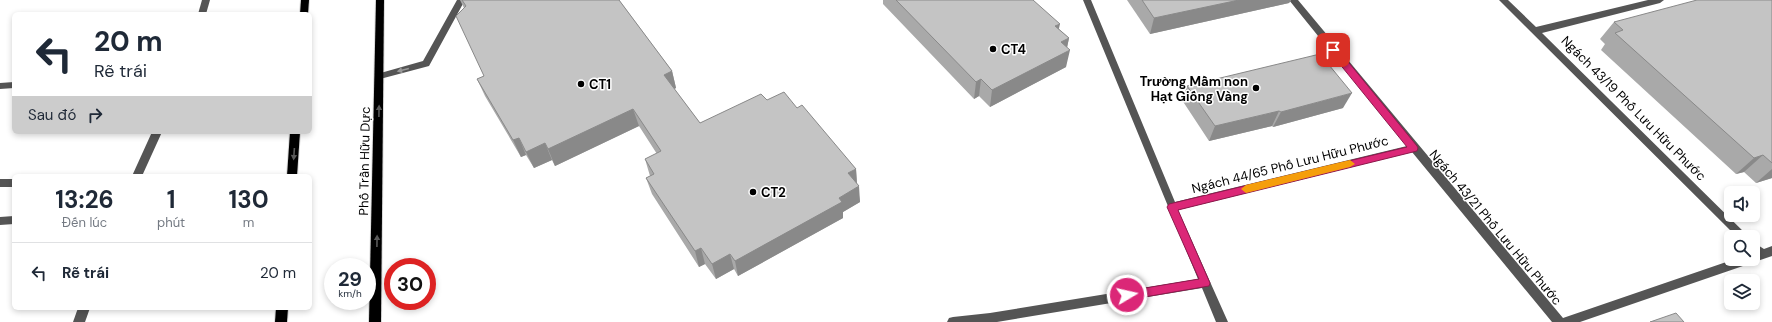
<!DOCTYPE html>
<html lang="vi">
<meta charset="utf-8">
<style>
:root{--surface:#fff;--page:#f6f6f7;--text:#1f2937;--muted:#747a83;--line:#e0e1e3}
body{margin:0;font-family:"DM Sans",sans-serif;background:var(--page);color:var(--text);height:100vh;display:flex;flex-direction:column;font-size:15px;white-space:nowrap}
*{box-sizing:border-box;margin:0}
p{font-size:13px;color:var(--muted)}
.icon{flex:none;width:22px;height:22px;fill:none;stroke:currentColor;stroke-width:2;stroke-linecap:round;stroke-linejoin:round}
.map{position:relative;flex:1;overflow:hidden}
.sheet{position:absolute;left:12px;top:174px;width:300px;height:136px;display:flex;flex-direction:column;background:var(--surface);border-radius:6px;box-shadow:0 2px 6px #0003}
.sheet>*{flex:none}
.top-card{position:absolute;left:12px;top:12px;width:300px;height:122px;border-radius:6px;box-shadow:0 2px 6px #0003;background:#fff;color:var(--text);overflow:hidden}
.controls{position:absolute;left:1724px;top:186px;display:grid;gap:8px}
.controls a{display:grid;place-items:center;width:36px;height:36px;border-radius:6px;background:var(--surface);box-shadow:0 2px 6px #0003;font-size:20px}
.speed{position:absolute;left:324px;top:258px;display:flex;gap:8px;font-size:20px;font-weight:700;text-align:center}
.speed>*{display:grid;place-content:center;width:52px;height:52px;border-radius:50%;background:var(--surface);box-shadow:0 2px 6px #0003;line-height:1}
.speed small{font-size:10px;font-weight:400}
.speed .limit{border:6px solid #d22;background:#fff;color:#111}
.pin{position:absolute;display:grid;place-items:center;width:34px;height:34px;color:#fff;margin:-17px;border-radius:8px;box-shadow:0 2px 6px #0006}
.me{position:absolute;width:44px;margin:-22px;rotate:81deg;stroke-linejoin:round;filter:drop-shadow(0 0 3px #0008)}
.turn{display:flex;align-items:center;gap:14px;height:84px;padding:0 16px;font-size:18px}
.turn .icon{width:52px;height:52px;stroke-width:2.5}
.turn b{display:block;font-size:28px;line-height:34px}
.then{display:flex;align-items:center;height:38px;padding:0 16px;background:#0003;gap:8px;font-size:15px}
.eta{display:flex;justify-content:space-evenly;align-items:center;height:68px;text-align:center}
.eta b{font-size:24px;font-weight:700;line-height:28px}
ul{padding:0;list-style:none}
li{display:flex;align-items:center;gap:12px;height:60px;padding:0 16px;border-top:1px solid var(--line)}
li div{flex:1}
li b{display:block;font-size:15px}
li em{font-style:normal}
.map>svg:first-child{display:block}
</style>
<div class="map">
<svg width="1772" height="322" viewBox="0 0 1772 322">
<rect width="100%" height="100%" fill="#fff"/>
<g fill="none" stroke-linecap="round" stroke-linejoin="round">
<g stroke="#dbdbdb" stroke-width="2">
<g id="major">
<path d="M301 0H309L308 14H300Z"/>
<path d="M376 0H384L381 322H369Z"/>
<path d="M290 132H300L297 176H287Z"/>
<path d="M276 308H288L287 322H275Z"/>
</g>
</g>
<g fill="#555" fill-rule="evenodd">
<path d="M202 0H210L206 14H198Z"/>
<path d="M457 0H465L429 66 380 79 377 78 375 76 377 74 423 61Z"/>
<path d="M1083 0H1091L1175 202 1407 146 1289 0H1298L1563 318 1735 259H1753V242L1764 249 1772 246V256L1580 322H1552L1412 152 1178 210 1228 322H1216L1202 288 997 322H947L949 318 953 317 990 313 1198 279Z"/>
<path d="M1499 0H1508L1536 27 1648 0H1664L1660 3 1542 33 1749 237H1737Z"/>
<path d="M14 82V88L0 89V83Z"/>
<path d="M152 132H162L142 176H132Z"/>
<rect x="0" y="179" width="14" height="8"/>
<path d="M14 216V224L0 225V217Z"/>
<path d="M78 308H90L85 322H73Z"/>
</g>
<use href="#major" fill="#000" fill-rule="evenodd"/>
</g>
<g fill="#a9a9a9">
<path d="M460 0H619L672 71 676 88 674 89 700 123 767 100 797 108 856 169 857 183 860 202 843 212V218L738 276 734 269 716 279 705 264 699 267 652 194 646 178 650 176 645 159 657 154 639 126 555 166 552 160 534 168 526 155 521 157 485 96 477 79 484 76 464 8Z"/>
<path d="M883 0H1033L1059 29 1069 38 1067 48 1066 67 990 107 979 96 974 99 883 4Z"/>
<path d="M1127 0H1291L1289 3 1150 34Z"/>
<path d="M1772 0V178L1756 183 1744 172 1736 174 1601 50 1605 44 1600 39 1614 22Z"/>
<path d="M1187 86 1343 108 1273 127 1272 126 1209 141 1182 100Z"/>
</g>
<g fill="#898989">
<path d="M1239 0H1291L1289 3 1150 34 1154 18Z"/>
<path d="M1060 24 1056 41 1055 26Z"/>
<path d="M1069 38 1066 52 1070 50 1066 67 990 107 992 90 1061 42Z"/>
<path d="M672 71 676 88 668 92 664 75Z"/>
<path d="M981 79 979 96 974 99 976 82Z"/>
<path d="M1352 93 1343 108 1273 127 1281 112Z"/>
<path d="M633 109 639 126 555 166 548 149Z"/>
<path d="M1279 111 1272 126 1209 141 1215 126Z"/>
<path d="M519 138 526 155 521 157 513 140Z"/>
<path d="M545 143 552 160 534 168 526 152Z"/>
<path d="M1763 155 1744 172 1736 174 1754 158Z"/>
<path d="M856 169 857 185 848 173Z"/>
<path d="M1772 169V178L1756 183Z"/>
<path d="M859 186 860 202 843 212V218L738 276 735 261 839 198Z"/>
<path d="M701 248 705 264 699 267 695 251Z"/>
<path d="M730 254 734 269 716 279 712 264Z"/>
</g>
<g fill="#c4c4c4" stroke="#898989">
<path d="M462 0H619L672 71 664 75 700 123 761 94 767 100 784 92 797 108 802 105 856 169 848 173 859 186 839 198 842 202 735 261 730 254 712 264 701 248 695 251 646 178 654 174 645 159 661 151 633 109 548 149 545 143 526 152 519 138 513 140 477 79 484 76 456 16 466 6Z"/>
<path d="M896 0H1033L1060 24 1055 26 1069 38 1061 42 1070 50 992 90 981 79 976 82Z"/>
<path d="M1142 0H1239L1154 18Z"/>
<path d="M1697 0H1772V163L1763 155 1754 158 1615 33 1623 30 1614 22Z"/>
<path d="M1320 54 1352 93 1281 112 1279 111 1215 126 1187 86Z"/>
<path d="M1676 313 1684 322H1650Z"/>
</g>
<defs><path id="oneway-solid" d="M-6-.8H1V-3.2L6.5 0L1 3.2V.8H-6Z"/></defs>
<use fill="#999" href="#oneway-solid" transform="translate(403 70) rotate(166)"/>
<g fill="#595959">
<use href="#oneway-solid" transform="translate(379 111) rotate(-89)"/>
<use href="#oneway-solid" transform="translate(294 154) rotate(94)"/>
<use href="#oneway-solid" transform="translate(377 241) rotate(-89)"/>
</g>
<path fill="#db2777" stroke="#8e194d" d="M1330 47H1336L1417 146 1418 148 1417 151 1178 210 1210 283 1209 286 1127 300 1123 299 1122 295 1123 292 1127 291 1199 279 1167 207 1169 204 1407 147 1330 52Z"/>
<path fill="#f59e0b" d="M1350 160 1355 164 1350 167 1246 193 1241 189 1246 185Z"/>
<g fill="#000" stroke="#fff" stroke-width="1.5">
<circle cx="993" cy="49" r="4"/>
<circle cx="581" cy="84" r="4"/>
<circle cx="1256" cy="88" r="4"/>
<circle cx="753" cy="192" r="4"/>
</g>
<g text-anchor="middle" stroke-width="3" stroke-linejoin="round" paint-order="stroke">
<g font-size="13" font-weight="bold" fill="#000" stroke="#fff" text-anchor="start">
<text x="1001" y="54">CT4</text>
<text x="1248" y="86" text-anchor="end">Trường Mầm non<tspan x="1248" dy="15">Hạt Giống Vàng</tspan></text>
<text x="589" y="89">CT1</text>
<text x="761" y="197">CT2</text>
</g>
<g font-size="13" fill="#000" stroke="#fff">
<text transform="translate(1634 108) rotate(45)" y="5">Ngách 43/19 Phố Lưu Hữu Phước</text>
<text transform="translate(364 161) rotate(-89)" y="5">Phố Trần Hữu Dực</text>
<text transform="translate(1290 164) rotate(-14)" y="5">Ngách 44/65 Phố Lưu Hữu Phước</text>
<text transform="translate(1496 227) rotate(50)" y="5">Ngách 43/21 Phố Lưu Hữu Phước</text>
</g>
</g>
</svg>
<div class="controls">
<a><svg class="icon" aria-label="sound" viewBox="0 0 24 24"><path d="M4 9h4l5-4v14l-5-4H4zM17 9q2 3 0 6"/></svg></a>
<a><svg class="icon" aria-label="search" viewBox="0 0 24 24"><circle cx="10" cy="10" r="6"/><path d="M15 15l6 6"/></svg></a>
<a><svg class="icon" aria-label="layers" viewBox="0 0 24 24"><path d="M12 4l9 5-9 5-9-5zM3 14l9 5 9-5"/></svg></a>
</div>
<div class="speed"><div>29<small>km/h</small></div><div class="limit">30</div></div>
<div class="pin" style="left:1333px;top:50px;background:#d93025"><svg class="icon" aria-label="arrive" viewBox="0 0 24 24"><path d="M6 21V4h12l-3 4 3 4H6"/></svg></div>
<svg class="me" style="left:1127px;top:295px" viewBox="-20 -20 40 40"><circle r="17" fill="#db2777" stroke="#fff" stroke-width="3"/><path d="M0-11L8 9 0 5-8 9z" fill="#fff"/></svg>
<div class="top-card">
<div class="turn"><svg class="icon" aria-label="left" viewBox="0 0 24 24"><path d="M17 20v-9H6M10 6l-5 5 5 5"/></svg><div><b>20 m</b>Rẽ trái</div></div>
<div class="then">Sau đó<svg class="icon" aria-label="right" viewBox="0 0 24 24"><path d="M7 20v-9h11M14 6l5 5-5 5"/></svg></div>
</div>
<section class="sheet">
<div class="eta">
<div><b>13:26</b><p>Đến lúc</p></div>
<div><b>1</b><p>phút</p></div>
<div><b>130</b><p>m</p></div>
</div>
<ul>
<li><svg class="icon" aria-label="left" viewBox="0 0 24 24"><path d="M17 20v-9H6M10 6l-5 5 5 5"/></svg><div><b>Rẽ trái</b></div><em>20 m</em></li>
</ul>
</section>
</div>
